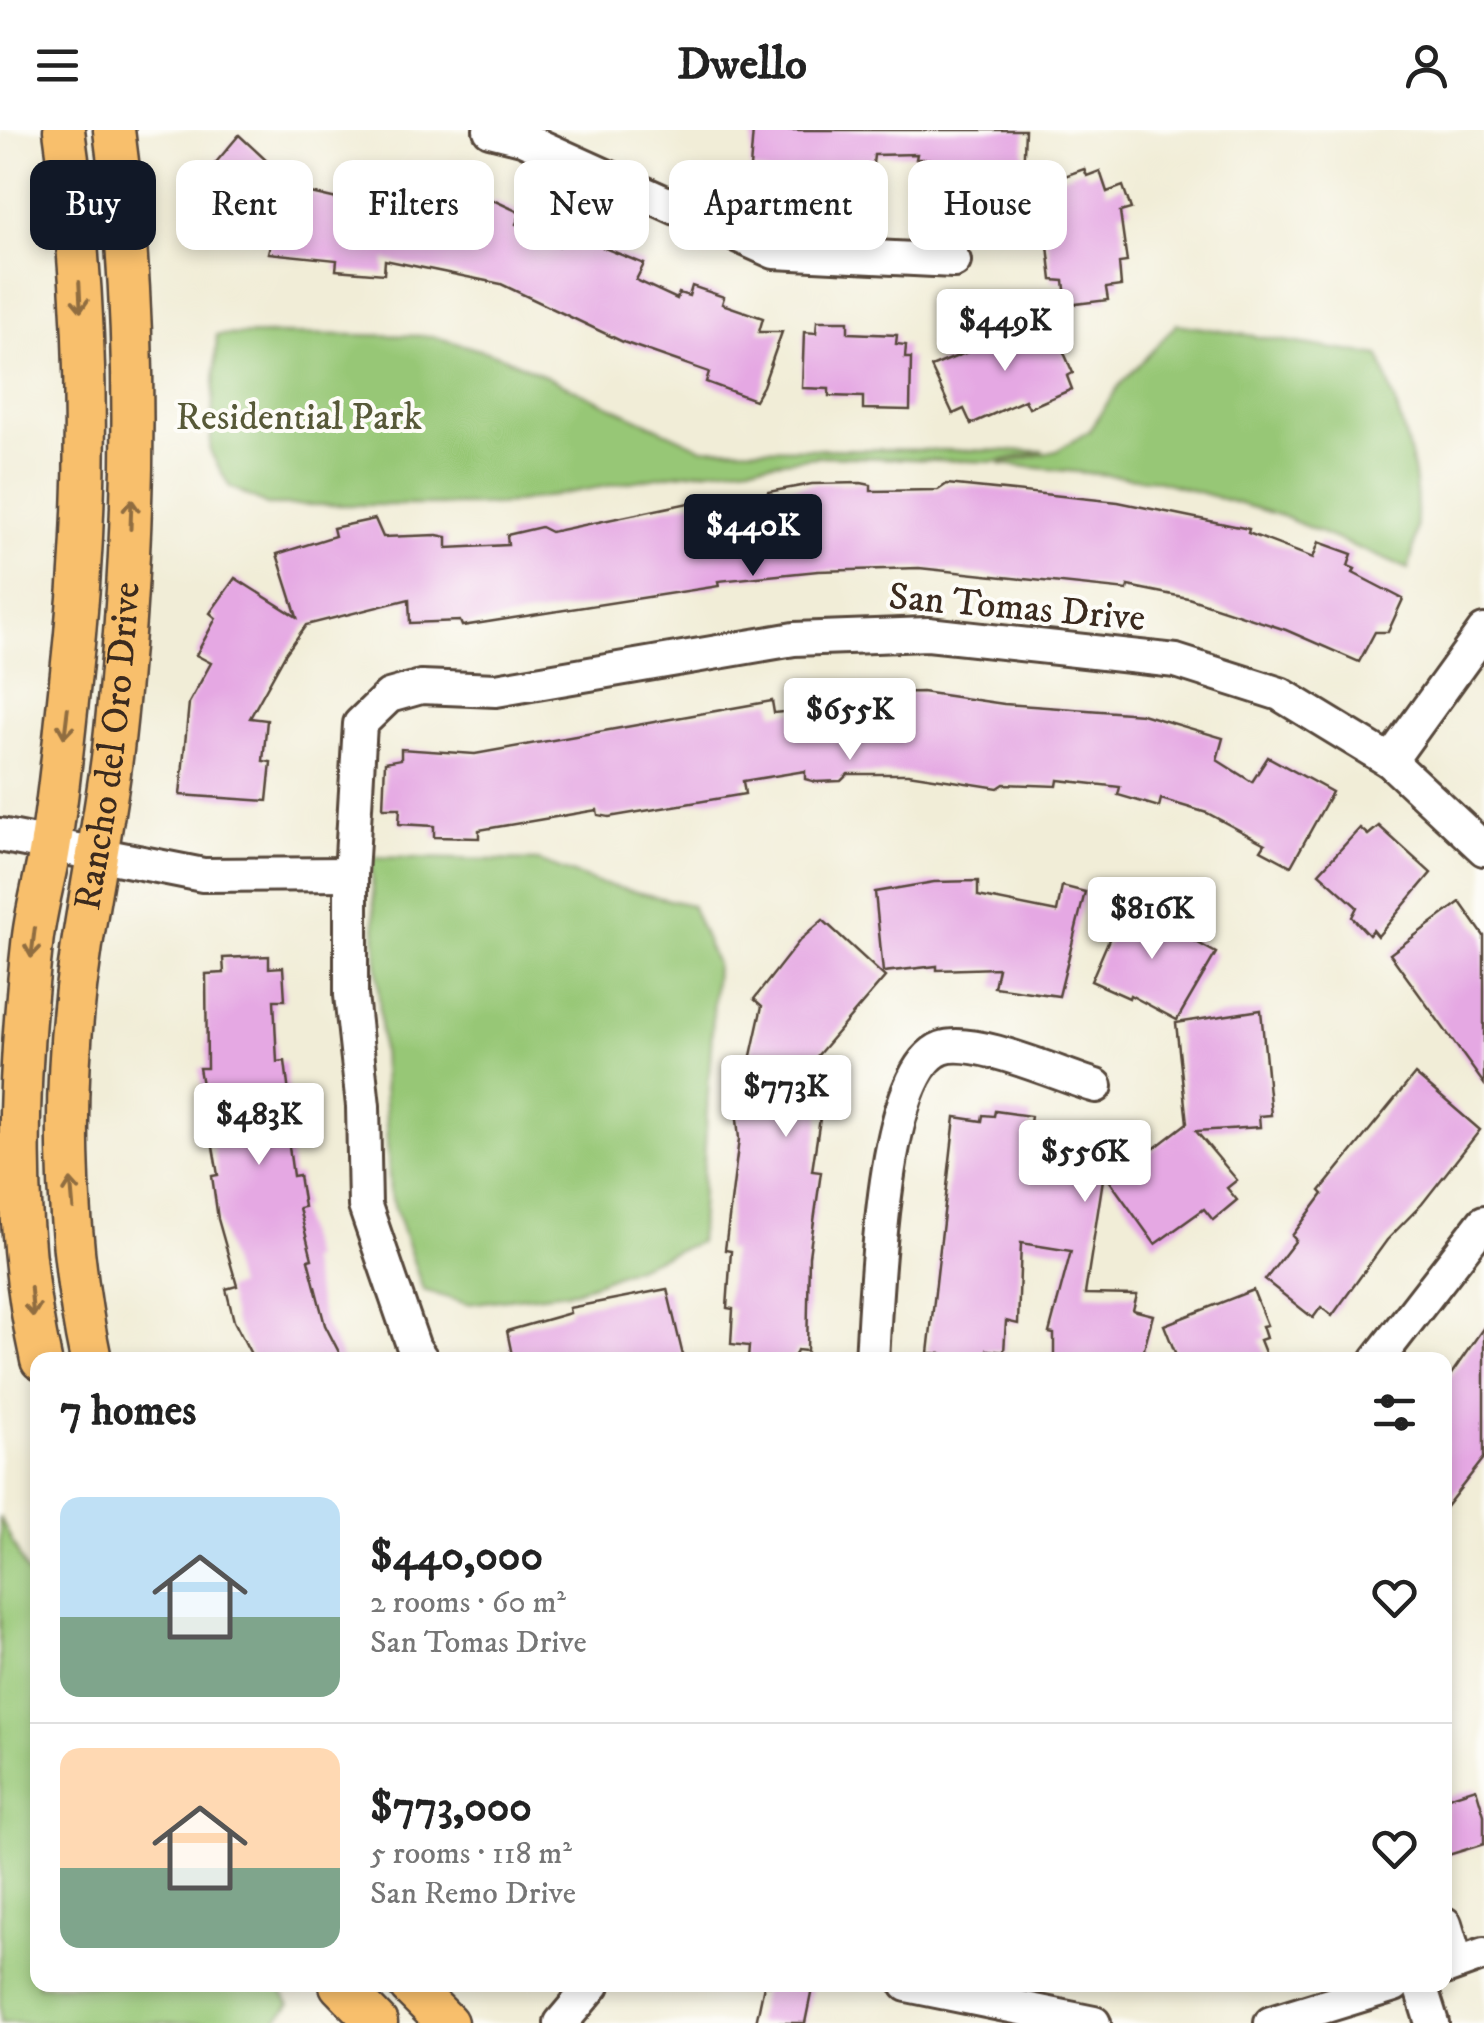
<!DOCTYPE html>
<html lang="en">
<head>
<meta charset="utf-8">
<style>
	body { margin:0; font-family:"IM FELL DW Pica",serif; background:#f6f6f6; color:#222; height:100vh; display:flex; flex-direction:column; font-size:38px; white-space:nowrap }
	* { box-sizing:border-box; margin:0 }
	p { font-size:32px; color:#767676 }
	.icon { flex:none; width:55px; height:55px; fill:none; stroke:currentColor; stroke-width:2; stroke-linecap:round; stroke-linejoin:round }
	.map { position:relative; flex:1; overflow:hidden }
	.sheet { position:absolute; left:30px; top:1222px; width:1422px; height:640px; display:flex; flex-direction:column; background:#fff; border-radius:20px; box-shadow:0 5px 15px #0003 }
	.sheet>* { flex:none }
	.top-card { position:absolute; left:30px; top:30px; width:1425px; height:90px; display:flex; gap:20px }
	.price { position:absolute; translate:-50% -85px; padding:0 22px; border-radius:10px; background:#fff; color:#222; font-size:32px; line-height:65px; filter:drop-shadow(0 2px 5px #0008) }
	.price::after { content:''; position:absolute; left:50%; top:60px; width:30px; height:22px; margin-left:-15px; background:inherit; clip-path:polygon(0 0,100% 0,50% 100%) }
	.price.selected { background:#111827; color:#fff }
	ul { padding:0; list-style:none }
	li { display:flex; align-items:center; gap:30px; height:250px; padding:0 30px }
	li+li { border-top:2px solid #e0e0e0 }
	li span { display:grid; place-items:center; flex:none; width:280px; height:200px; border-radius:20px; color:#555 }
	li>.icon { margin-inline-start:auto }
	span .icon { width:120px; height:120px; fill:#fffc; stroke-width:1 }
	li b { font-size:42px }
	h2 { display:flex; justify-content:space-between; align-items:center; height:120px; padding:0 30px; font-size:42px }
	.pill { padding:0 35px; border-radius:20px; background:#fff; box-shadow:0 5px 15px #0003; font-size:35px; line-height:90px }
	.pill.selected { background:#111827; color:#fff }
	header { display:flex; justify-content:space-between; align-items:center; height:130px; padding:0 30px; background:#fff; font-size:45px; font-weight:800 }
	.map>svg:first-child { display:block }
</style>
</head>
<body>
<header><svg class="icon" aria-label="menu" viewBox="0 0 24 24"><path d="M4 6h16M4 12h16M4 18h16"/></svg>Dwello<svg class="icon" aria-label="person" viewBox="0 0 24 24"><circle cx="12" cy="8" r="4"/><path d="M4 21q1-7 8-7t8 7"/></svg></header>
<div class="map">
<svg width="1484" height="1893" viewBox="0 0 1484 1893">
	<rect width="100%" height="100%" fill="#fdfcf7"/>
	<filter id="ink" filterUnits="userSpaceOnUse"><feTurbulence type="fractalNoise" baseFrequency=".01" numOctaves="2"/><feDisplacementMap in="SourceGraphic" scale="20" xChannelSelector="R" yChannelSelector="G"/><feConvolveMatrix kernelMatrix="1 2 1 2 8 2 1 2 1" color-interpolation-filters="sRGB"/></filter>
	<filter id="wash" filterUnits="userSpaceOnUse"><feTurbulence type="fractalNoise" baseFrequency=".0048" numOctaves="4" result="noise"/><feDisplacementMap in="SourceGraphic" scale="40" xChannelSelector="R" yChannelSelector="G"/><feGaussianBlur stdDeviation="2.25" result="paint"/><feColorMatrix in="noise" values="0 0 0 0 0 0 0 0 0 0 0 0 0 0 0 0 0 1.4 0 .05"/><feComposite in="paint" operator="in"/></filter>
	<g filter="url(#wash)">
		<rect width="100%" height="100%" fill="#f1edd7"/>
		<g fill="#97c776" stroke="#69784a" stroke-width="2.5">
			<path d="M 1177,194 L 1380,226 C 1401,295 1433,366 1408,439 L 1279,385 L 1156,350 L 999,334 L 1056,321 L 1089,301 L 1118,257 Z"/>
			<path d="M 275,204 L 432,206 L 504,227 L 701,318 L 1044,321 L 995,332 L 824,326 L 669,345 L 500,375 L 267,375 L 229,356 L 210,321 L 217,205 Z"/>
			<path d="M 371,727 L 538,731 L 598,753 L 691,775 L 716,834 L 699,1112 L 575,1161 L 467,1174 L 423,1160 L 390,1063 Z"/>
			<path d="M 0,1387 L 37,1463 L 38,1855 L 277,1855 L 290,1874 L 273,1893 L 0,1893 Z"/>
		</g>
		<g id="blocks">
			<g fill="#e5a8e3">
				<path d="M 753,0 L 1025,0 L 1023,46 L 929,40 L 929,29 L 916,29 L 917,24 L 874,25 L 872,43 L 859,42 L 858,55 L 849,54 L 848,64 L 775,56 L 776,45 L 750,38 Z"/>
				<path d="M 239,5 L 298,60 L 350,72 L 351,68 L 435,74 L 437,64 L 472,71 L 488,81 L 493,70 L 521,83 L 516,94 L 559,116 L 562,110 L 572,114 L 575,106 L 644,134 L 636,150 L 677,169 L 679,163 L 689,166 L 692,156 L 724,167 L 722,174 L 763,188 L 759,202 L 782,202 L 763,256 L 755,270 L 706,252 L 709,242 L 623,212 L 501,154 L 385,130 L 384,144 L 336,140 L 337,130 L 268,123 L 272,107 L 231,97 L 226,103 L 186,68 Z"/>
				<path d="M 1084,39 L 1087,46 L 1100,41 L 1107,62 L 1123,56 L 1131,79 L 1120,82 L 1127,132 L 1119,133 L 1121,156 L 1106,158 L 1108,170 L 1067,175 L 1064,151 L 1052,150 L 1048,116 L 1028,59 Z"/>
				<path d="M 817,191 L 848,191 L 848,203 L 897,205 L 896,214 L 906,215 L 905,228 L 911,228 L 910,280 L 863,279 L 863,267 L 829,266 L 829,259 L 802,258 L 804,202 L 816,203 Z"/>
				<path d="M 1029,197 L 1033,206 L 1053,198 L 1073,243 L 1067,246 L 1072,259 L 1029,278 L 1025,270 L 971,294 L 964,279 L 953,284 L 931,237 Z"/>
				<path d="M 861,353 L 871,355 L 871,361 L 938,360 L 947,354 L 1118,372 L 1249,399 L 1248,403 L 1313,428 L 1319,412 L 1352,424 L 1348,436 L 1355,439 L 1353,443 L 1403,469 L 1388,502 L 1375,502 L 1359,532 L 1286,500 L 1188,468 L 1128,456 L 1127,460 L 919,438 L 818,441 L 718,451 L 719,456 L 462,496 L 460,491 L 410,493 L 409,469 L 306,495 L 286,523 L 250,588 L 267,590 L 263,631 L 271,632 L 267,671 L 180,665 L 189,573 L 211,533 L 196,525 L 216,488 L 210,483 L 235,448 L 297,487 L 277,424 L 335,406 L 333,398 L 375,389 L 383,407 L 437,405 L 447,407 L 447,418 L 508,415 L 507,405 L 541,397 L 551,402 L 698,371 L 705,374 L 768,366 L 768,362 L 812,354 Z"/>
				<path d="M 922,562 L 1004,574 L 1142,584 L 1223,608 L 1217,630 L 1252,652 L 1268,627 L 1332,662 L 1291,736 L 1261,720 L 1265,714 L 1207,683 L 1161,669 L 1159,677 L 1118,665 L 1120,657 L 1058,650 L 1057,656 L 1004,654 L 998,658 L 908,644 L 848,644 L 841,651 L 816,652 L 805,649 L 805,641 L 743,651 L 745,664 L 609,687 L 598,685 L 597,680 L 479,700 L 479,708 L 434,707 L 434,696 L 399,694 L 400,678 L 383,678 L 385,632 L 401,629 L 401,619 L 475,624 L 772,571 L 774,583 L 814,579 L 814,565 Z"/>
				<path d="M 1379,696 L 1431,743 L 1378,806 L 1373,800 L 1369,805 L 1352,787 L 1357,777 L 1319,743 L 1360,698 L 1368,705 Z"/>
				<path d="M 978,751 L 978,766 L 1057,782 L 1062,756 L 1085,762 L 1059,866 L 994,857 L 998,838 L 937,840 L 937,836 L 883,842 L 875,762 L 934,752 Z"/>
				<path d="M 1125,772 L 1164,789 L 1162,793 L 1216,823 L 1177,890 L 1130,865 L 1129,868 L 1091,851 Z"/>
				<path d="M 1460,772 L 1484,806 L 1484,954 L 1390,824 Z"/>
				<path d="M 823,790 L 885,847 L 812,932 L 828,936 L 812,1041 L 821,1042 L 809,1126 L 807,1221 L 797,1220 L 793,1230 L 748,1230 L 749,1216 L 731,1214 L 733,1179 L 727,1178 L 731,1121 L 725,1120 L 739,1009 L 737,989 L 762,876 L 754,869 L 800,810 Z"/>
				<path d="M 269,826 L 269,838 L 283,837 L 285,870 L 274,870 L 277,932 L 285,931 L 290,972 L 283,973 L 293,1046 L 299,1045 L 304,1077 L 299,1078 L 312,1129 L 308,1130 L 325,1195 L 343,1230 L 254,1230 L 234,1191 L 226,1159 L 237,1156 L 218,1089 L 212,1046 L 218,1045 L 199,938 L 207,938 L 206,844 L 224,843 L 223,828 Z"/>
				<path d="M 1261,880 L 1271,985 L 1259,986 L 1260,997 L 1196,1001 L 1237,1050 L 1227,1058 L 1237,1070 L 1213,1090 L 1204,1079 L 1155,1114 L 1104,1043 L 1085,1164 L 1137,1165 L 1133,1180 L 1153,1185 L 1141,1230 L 1054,1230 L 1054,1204 L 1049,1203 L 1071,1121 L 1021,1113 L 1018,1194 L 1006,1191 L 1004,1222 L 987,1220 L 986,1230 L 943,1230 L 943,1224 L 928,1223 L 955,987 L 982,991 L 983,985 L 994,986 L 995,981 L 1031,986 L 1025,1027 L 1125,1041 L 1187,993 L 1176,893 Z"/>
				<path d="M 1415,944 L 1480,1000 L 1422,1074 L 1387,1110 L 1332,1186 L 1321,1177 L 1313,1188 L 1265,1150 L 1296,1110 L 1292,1106 L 1323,1064 L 1320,1061 Z"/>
				<path d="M 667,1159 L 684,1230 L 513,1230 L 507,1201 L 570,1183 L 569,1178 Z"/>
				<path d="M 1253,1160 L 1267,1195 L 1262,1196 L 1266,1208 L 1260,1210 L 1268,1230 L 1178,1230 L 1164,1195 Z"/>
				<path d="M 1484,1197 L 1484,1328 L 1445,1378 L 1445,1253 Z"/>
				<path d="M 1476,1658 L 1484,1685 L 1484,1714 L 1445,1726 L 1445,1668 Z"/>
				<path d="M 764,1855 L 804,1855 L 812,1859 L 805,1893 L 756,1893 Z"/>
			</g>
		</g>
	</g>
	<g filter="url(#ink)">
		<use href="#blocks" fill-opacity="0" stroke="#56473a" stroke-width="2.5"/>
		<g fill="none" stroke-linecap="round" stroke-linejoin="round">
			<g stroke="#56473a" stroke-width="38">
				<g id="minor">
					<path d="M 490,0 L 522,8 L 774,122 L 954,131"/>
					<path d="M 1390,631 L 1484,501"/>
					<path d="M 0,705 L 203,745 L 351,744"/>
					<path d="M 422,1230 L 414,1218 L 365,1076 L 363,976 L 351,865 L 351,744 L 360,594 L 389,566 L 421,557 L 496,560 L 794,509 L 928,504 L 1176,531 L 1280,564 L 1390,631 L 1484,719"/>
					<path d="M 872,1230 C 876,1170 881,941 942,918 C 974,906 1062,946 1096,956"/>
					<path d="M 1377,1230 L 1484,1092"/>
					<path d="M 1445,1794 L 1457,1833"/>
					<path d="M 1445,1838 L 1484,1824"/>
					<path d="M 907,1855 L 1094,1893"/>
					<path d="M 1420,1855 L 1432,1893"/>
					<path d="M 561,1893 L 593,1855"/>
					<path d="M 1271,1893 L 1394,1855"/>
				</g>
			</g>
			<g stroke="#56473a" stroke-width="45">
				<g id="major">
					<path d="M 41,1230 C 11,1096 17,950 32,815 C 35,782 45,750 50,718 C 59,663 64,607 70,552 C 91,369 90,182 64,0"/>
					<path id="s1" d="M 91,1230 C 63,1098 61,948 82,815 C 92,750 105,686 113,620 C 136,414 142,206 114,0"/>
					<path d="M 340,1855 L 377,1893"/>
					<path d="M 409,1855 L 447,1893"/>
				</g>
			</g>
			<use href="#minor" stroke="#fff" stroke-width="32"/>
			<use href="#major" stroke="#f8bf6c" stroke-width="40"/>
		</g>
		<defs><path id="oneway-shaft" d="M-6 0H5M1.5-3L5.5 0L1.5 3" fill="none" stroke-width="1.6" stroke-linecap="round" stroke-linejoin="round" transform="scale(2.5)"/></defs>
		<g stroke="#906d41">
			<use href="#oneway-shaft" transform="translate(80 167) rotate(87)"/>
			<use href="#oneway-shaft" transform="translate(131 384) rotate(-88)"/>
			<use href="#oneway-shaft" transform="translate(66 593) rotate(97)"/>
			<use href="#oneway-shaft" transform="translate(33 813) rotate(97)"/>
			<use href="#oneway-shaft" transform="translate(72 1064) rotate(-95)"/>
			<use href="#oneway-shaft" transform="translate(32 1172) rotate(85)"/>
		</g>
	</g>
	<g text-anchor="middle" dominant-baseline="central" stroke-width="8" stroke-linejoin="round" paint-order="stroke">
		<g font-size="38" fill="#575938" stroke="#fdfcf7">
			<text x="299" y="288">Residential Park</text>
		</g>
		<g font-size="38" fill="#3b2a1e" stroke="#fdfcf7">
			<text transform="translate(1017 478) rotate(5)">San Tomas Drive</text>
			<text stroke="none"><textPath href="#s1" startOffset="618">Rancho del Oro Drive</textPath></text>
		</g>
	</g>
</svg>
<b class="price" style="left:1005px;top:244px">$449K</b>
<b class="price selected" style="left:753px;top:449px">$440K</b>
<b class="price" style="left:850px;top:633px">$655K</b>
<b class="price" style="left:1152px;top:832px">$816K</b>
<b class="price" style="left:786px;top:1010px">$773K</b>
<b class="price" style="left:259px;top:1038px">$483K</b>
<b class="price" style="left:1085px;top:1075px">$556K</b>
<div class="top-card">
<a class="pill selected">Buy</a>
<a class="pill">Rent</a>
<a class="pill">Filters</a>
<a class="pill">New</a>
<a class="pill">Apartment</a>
<a class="pill">House</a>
</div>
<section class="sheet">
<h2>7 homes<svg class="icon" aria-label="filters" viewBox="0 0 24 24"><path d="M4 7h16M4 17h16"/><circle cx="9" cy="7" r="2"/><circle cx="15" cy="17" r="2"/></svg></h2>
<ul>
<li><span style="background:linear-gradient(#bfe0f5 60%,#7fa58c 0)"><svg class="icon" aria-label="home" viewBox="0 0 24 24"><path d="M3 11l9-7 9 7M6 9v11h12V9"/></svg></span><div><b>$440,000</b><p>2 rooms · 60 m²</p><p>San Tomas Drive</p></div><svg class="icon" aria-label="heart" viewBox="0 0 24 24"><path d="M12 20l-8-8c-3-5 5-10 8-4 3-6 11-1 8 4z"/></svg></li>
<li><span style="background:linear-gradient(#ffd9b3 60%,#7fa58c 0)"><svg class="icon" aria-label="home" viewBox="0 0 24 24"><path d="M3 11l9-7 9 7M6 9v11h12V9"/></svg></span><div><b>$773,000</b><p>5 rooms · 118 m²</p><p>San Remo Drive</p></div><svg class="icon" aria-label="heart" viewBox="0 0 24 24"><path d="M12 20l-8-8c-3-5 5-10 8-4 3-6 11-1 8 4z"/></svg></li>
</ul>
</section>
</div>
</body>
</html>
